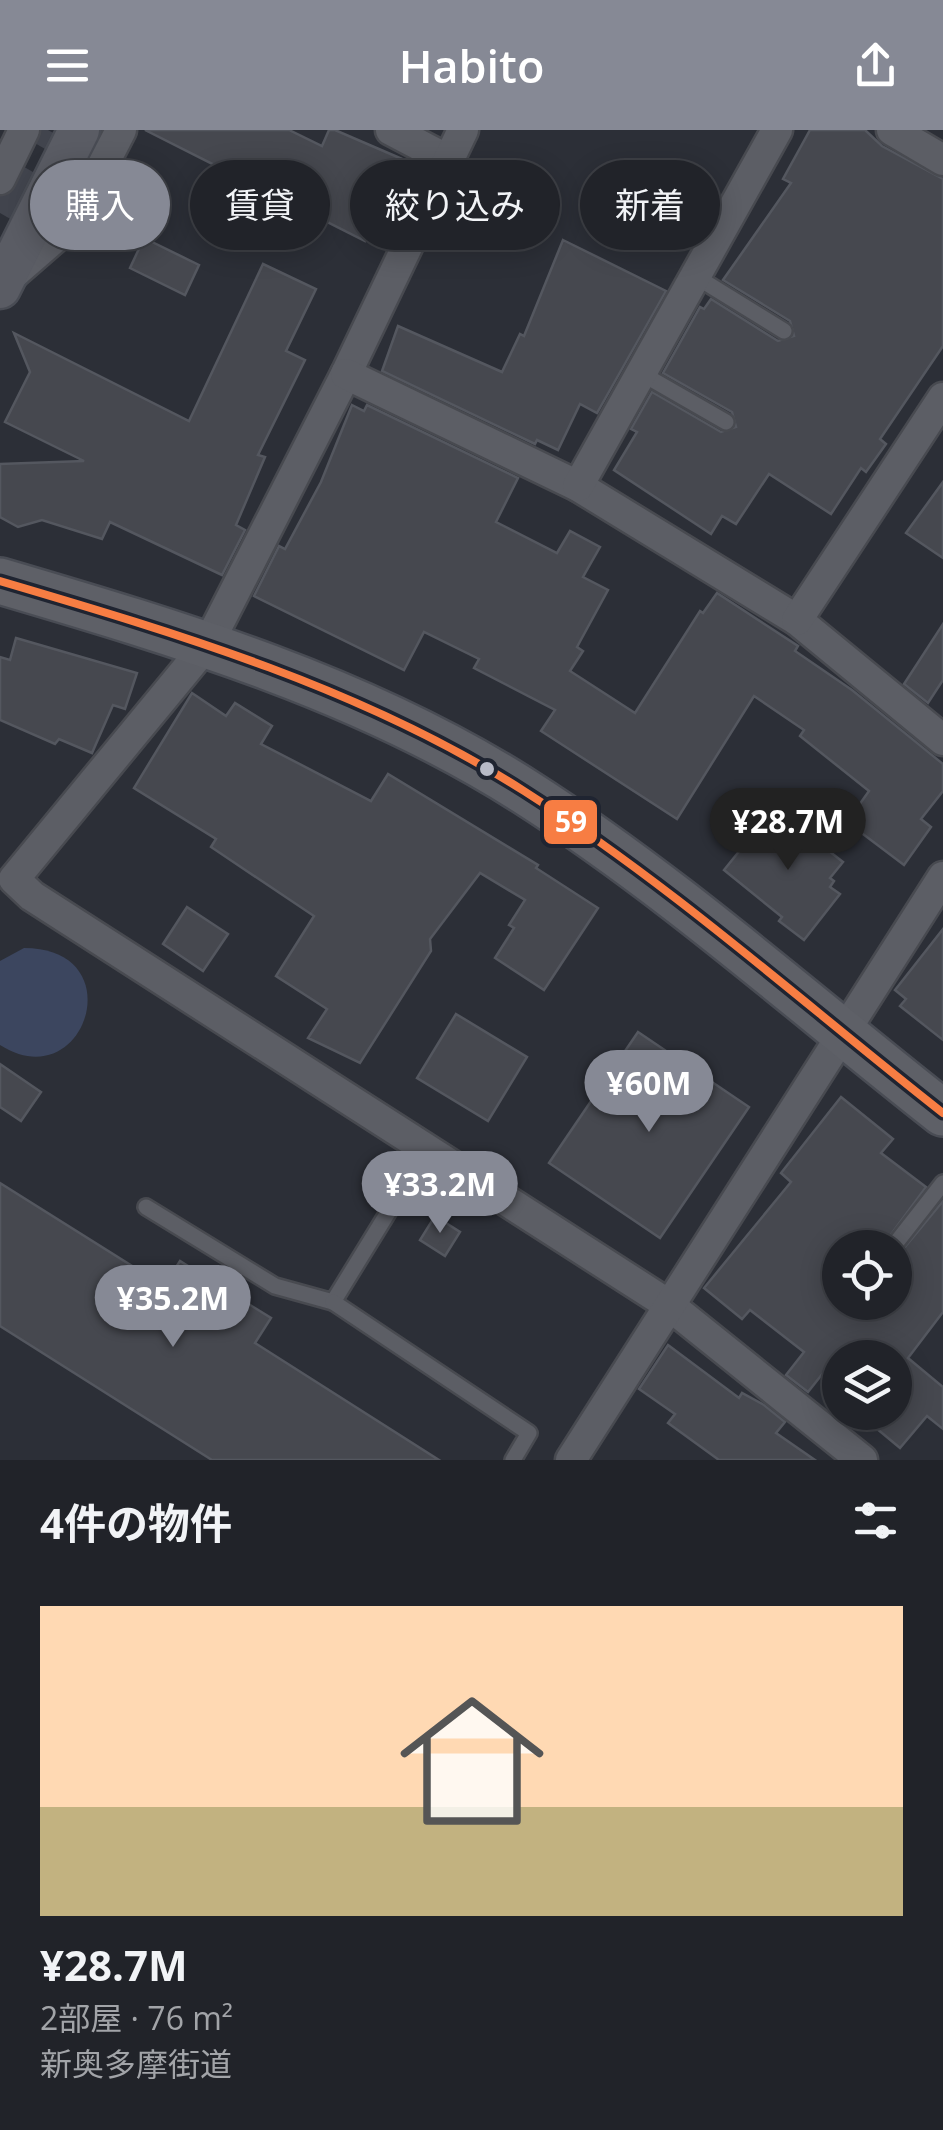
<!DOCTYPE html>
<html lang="ja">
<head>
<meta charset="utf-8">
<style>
	body { margin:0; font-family:"Open Sans","Noto Sans JP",sans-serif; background:#292b31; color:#f1f3f6; height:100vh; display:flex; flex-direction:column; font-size:38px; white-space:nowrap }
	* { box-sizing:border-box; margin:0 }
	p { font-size:32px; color:#a2a4a8 }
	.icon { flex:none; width:55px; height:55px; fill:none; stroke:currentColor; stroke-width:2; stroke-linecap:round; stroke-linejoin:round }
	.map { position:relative; height:1330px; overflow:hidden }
	.details { display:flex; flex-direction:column; background:#212329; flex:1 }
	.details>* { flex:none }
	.banner { position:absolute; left:30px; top:30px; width:885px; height:90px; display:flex; gap:20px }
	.buttons { position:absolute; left:822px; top:1100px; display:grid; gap:20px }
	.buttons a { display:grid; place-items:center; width:90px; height:90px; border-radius:50%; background:#212329; box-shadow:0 5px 25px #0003,0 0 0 2px #3e4046; font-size:50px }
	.price { position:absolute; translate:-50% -85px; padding:0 22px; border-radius:35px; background:#868995; color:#fff; font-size:32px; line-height:65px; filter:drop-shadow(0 2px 5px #0008) }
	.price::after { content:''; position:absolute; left:50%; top:60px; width:30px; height:22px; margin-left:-15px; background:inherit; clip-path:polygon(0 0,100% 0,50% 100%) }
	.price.on { background:#222; color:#fff }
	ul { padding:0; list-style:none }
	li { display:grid; align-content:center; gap:20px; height:530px; padding:0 40px }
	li+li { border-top:2px solid #3e4046 }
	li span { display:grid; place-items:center; height:310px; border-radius:0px; color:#555 }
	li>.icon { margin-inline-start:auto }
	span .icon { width:180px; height:180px; fill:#fffc; stroke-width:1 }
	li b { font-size:42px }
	h2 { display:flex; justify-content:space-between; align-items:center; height:120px; padding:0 40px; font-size:42px }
	.chip { padding:0 35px; border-radius:45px; background:#212329; box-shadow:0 5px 25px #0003,0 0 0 2px #3e4046; font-size:35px; line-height:90px }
	.chip.on { background:#868995; color:#fff }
	header { display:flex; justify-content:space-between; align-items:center; height:130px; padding:0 40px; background:#868995; color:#fff; font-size:45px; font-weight:600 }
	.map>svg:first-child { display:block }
</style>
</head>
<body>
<header><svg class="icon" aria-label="menu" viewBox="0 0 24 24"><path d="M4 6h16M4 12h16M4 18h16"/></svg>Habito<svg class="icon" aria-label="share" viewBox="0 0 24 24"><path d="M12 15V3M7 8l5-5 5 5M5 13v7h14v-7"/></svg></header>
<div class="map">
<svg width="943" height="1330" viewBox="0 0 943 1330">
	<rect width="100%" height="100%" fill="#2c2f37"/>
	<path fill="#3c465f" d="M 24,818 C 134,818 85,969 0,915 L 0,831 Z"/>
	<g fill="#46484f" stroke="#54575f" stroke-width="2.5">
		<path d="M 145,0 L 289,0 L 322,16 L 329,0 L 335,0 L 416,35 L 394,80 L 400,83 L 386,111 L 369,102 L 365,111 Z"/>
		<path d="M 810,0 L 865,0 L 882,16 L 943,49 L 943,216 L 880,309 L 886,314 L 866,342 L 861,338 L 831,384 L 769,344 L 736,394 L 722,386 L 711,404 L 614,340 L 637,302 L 631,299 L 652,262 L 721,302 L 736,297 L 732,282 L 663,243 L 700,177 L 704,179 L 711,169 L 778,211 L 794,206 L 790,191 L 723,150 L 791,53 L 783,49 Z"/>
		<path d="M 144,108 L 199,135 L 185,165 L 130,138 Z"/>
		<path d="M 563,110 L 666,161 L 597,283 L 580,274 L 558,320 L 537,310 L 535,314 L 382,241 L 398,196 L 502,242 L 520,204 L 524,206 Z"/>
		<path d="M 263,134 L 316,159 L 286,221 L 305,230 L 258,325 L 265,327 L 236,395 L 245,400 L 222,445 L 110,392 L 102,409 L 42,390 L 18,397 L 0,387 L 0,334 L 84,331 L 5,292 L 30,242 L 14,203 L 189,291 Z"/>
		<path d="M 352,275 L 364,281 L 367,275 L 518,348 L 496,392 L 557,423 L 570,401 L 600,417 L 583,447 L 608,460 L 577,517 L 583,521 L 570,541 L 635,583 L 700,481 L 703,483 L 717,463 L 798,516 L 795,521 L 852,560 L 943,634 L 943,661 L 921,689 L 931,697 L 904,735 L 847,692 L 869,661 L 800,606 L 804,600 L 754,566 L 677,689 L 541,601 L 555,580 L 474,538 L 479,529 L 424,502 L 404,540 L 254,466 L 279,416 L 285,419 L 321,352 Z"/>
		<path d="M 943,352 L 943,428 L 906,403 Z"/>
		<path d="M 943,494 L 943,550 L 928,573 L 904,554 Z"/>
		<path d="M 16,508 L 137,543 L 125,579 L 113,575 L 92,623 L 59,609 L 55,614 L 0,590 L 0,527 L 10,530 Z"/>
		<path d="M 192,563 L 226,586 L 235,573 L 272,596 L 261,614 L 371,671 L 388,644 L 538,735 L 536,738 L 598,778 L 544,860 L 495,828 L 514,798 L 509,795 L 525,770 L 480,743 L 430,809 L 431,821 L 360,933 L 308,908 L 327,879 L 276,846 L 314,786 L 211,717 L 216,709 L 134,658 Z"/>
		<path d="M 774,678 L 843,732 L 830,748 L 834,751 L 830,757 L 840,764 L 804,810 L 779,791 L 782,787 L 724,740 Z"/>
		<path d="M 187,777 L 228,804 L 203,841 L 163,814 Z"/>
		<path d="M 943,799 L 943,910 L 900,876 L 906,869 L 895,860 Z"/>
		<path d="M 456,884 L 527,927 L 488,991 L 417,948 Z"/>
		<path d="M 638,902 L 749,977 L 660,1108 L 549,1033 Z"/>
		<path d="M 0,934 L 41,962 L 21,991 L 0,977 Z"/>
		<path d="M 841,967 L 893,1009 L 881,1023 L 926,1057 L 881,1118 L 840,1118 L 840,1172 L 895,1172 L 895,1129 L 943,1071 L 943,1182 L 908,1228 L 943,1257 L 943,1299 L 927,1286 L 900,1318 L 870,1293 L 879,1282 L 895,1282 L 895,1228 L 840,1228 L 840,1240 L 831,1233 L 808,1262 L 786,1245 L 804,1222 L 750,1180 L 742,1189 L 704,1158 L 791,1052 L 781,1043 Z"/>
		<path d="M 0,1053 L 164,1156 L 180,1131 L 271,1188 L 255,1213 L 439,1330 L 212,1330 L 0,1196 Z"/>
		<path d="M 435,1086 L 460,1102 L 445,1126 L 420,1110 Z"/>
		<path d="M 668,1215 L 739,1268 L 742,1263 L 764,1275 L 785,1292 L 776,1303 L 815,1330 L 719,1330 L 668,1293 L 675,1284 L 639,1259 Z"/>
	</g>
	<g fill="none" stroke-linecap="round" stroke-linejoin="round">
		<path stroke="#41444d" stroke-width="52" stroke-dasharray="52 26" stroke-linecap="butt" d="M 0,83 L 48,0"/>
		<g stroke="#484a50" stroke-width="20">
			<g id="lane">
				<path d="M 695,146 L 784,201"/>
				<path d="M 639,242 L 726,292"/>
				<path d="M 146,1077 L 275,1156 L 333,1172 L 427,1019"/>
				<path d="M 892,1118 L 943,1053"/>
				<path d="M 333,1172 L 529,1303 L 513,1330"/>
			</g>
		</g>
		<g stroke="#484a50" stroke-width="35">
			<g id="street">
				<path d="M 391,0 L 448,30"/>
				<path d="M 463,0 L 346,244 L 209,512 L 14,749 L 32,766 L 669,1175 L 862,1330"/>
				<path d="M 892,0 L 943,30"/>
				<path d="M 0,49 L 24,0"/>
				<path d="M 13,144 L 74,91 L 121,0"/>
				<path d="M 346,244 L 578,356 L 797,490 L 943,610"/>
				<path d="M 578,356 L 777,0"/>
				<path d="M 797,490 L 943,268"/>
				<path d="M 571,1330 L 943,747"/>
			</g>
		</g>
		<g stroke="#494c54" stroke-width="45">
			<path id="secondary" d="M 0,158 L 79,0"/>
		</g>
		<g stroke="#494c54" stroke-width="50">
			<path id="primary" d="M 0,451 C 180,504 364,559 524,661 C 673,756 804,874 943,983"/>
		</g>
		<use href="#lane" stroke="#5c5e65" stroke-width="15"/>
		<use href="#street" stroke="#5c5e65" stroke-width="30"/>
		<use href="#secondary" stroke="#5a5c64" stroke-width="40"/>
		<use href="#primary" stroke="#5e6067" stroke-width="45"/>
		<g stroke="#1f2431" stroke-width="15">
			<path id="bus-1" d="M 0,451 C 180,504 364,559 524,661 C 673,756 804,874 943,983"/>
		</g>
		<use href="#bus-1" stroke="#f77d43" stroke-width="8"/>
	</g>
	<circle fill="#b7bac7" stroke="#1f2431" stroke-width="4" cx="487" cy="639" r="9"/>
	<rect stroke="#1f2431" stroke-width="4" x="542" y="668" width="57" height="48" rx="10" fill="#f77d43"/>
	<g font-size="28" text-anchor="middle" font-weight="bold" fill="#fff">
		<text x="571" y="702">59</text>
	</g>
</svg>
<div class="buttons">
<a><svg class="icon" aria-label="locate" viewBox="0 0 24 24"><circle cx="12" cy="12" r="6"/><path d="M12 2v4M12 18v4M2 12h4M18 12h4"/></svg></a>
<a><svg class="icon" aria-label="layers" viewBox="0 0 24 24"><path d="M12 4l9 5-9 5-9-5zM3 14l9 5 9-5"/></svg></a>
</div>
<b class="price on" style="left:788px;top:743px">¥28.7M</b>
<b class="price" style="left:649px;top:1005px">¥60M</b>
<b class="price" style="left:440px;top:1106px">¥33.2M</b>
<b class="price" style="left:173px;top:1220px">¥35.2M</b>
<div class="banner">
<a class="chip on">購入</a>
<a class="chip">賃貸</a>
<a class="chip">絞り込み</a>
<a class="chip">新着</a>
</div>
</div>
<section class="details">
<h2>4件の物件<svg class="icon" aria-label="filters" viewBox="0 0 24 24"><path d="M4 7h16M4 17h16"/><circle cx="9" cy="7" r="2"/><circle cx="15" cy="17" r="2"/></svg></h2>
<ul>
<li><span style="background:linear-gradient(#ffd9b3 65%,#c2b280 0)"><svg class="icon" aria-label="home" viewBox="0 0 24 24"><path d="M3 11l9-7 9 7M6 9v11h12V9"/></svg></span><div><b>¥28.7M</b><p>2部屋 · 76 m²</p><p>新奥多摩街道</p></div></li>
</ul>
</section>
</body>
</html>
